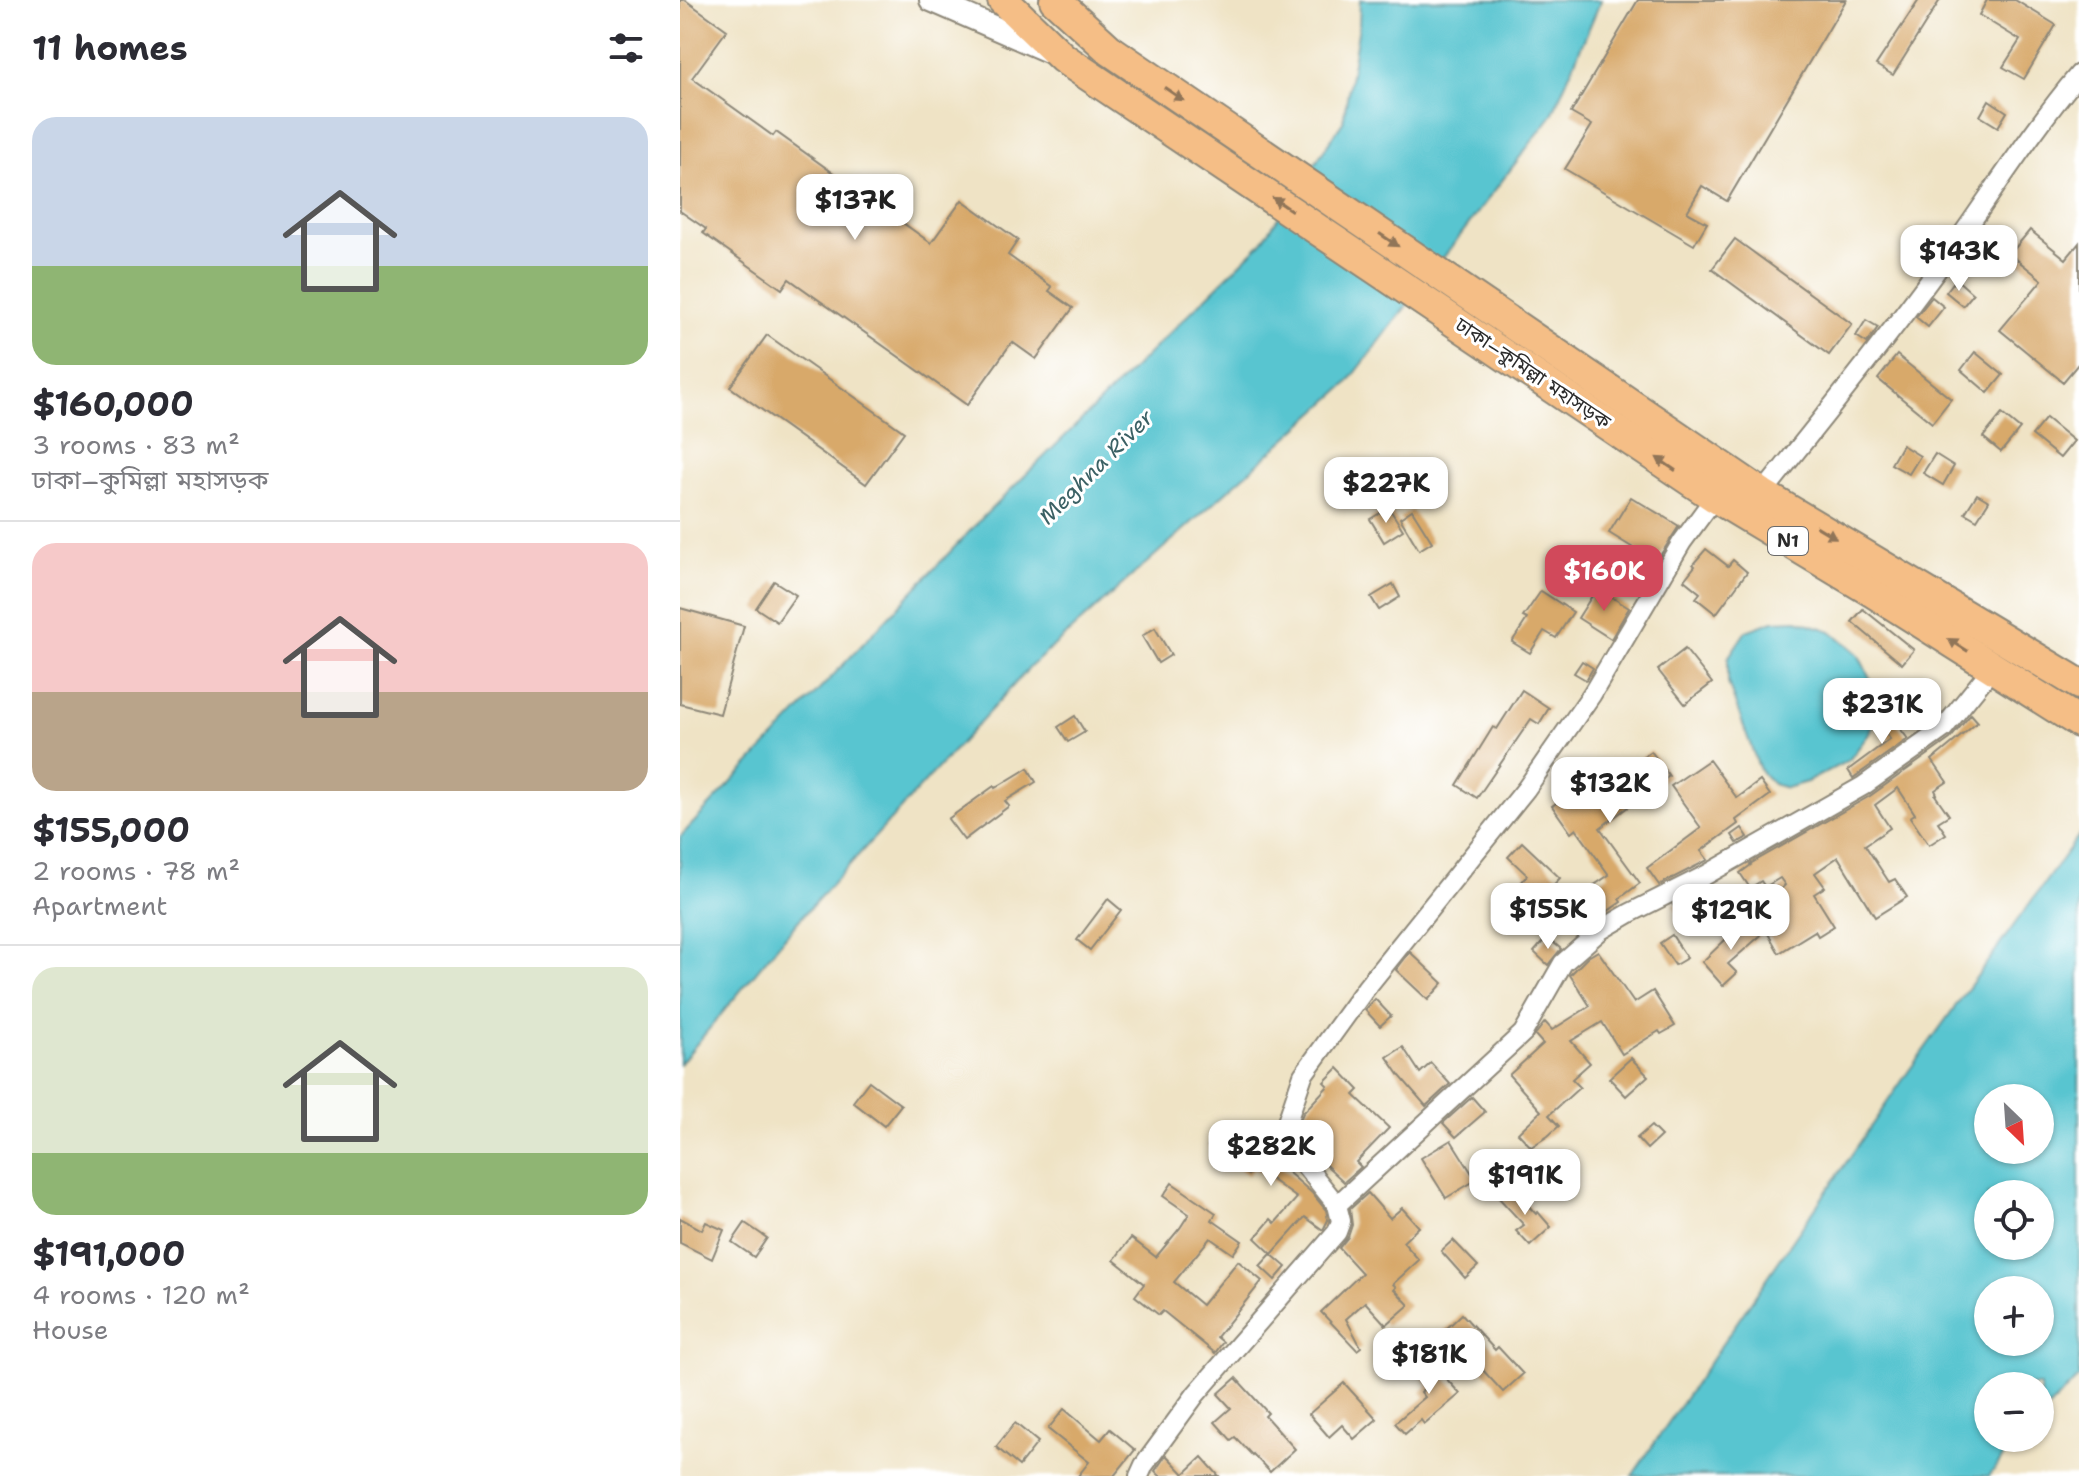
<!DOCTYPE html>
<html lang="en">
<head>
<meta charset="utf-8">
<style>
	body { margin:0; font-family:"Shantell Sans","Noto Sans Bengali",sans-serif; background:#f7f7f7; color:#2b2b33; height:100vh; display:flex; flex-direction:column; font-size:30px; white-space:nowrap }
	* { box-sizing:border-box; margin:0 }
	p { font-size:26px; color:#7c7c81 }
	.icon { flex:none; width:44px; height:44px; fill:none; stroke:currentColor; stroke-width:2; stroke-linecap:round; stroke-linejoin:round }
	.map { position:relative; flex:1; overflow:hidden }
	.drawer { display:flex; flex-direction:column; background:#fff; width:680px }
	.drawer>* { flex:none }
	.needle { width:52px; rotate:155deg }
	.fabs { position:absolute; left:1294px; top:1084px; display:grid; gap:16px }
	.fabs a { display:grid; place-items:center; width:80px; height:80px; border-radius:50%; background:#fff; box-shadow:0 2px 6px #0004; font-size:40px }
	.price { position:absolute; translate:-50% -68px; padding:0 18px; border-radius:16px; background:#fff; color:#222; font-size:26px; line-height:52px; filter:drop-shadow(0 2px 4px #0008) }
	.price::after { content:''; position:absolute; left:50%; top:48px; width:24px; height:18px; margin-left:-12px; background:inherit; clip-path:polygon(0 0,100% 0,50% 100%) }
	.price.on { background:#d1495b; color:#fff }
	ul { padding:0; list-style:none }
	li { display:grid; align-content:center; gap:16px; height:424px; padding:0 32px }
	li+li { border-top:2px solid #e1e1e2 }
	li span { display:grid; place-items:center; height:248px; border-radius:24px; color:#555 }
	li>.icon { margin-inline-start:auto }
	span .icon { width:144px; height:144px; fill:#fffc; stroke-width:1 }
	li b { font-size:34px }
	h2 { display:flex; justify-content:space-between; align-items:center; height:96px; padding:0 32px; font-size:34px }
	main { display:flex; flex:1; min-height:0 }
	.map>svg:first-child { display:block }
</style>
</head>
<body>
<main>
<section class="drawer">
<h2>11 homes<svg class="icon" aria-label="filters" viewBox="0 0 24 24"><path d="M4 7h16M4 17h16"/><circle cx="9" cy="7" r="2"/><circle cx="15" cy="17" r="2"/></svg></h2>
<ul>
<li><span style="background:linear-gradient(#c9d6e8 60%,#8fb573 0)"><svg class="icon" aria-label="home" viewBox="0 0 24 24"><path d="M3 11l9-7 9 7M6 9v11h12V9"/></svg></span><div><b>$160,000</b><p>3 rooms · 83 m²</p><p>ঢাকা–কুমিল্লা মহাসড়ক</p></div></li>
<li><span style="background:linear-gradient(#f6c9c9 60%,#b9a48a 0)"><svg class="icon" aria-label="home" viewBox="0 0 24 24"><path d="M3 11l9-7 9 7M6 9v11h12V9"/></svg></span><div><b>$155,000</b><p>2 rooms · 78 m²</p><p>Apartment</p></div></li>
<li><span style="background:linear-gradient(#dfe7d0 75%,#8fb573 0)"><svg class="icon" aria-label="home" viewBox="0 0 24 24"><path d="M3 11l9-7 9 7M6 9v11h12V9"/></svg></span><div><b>$191,000</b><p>4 rooms · 120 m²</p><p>House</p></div></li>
</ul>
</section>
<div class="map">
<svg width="1399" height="1476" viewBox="0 0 1399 1476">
	<rect width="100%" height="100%" fill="#fff"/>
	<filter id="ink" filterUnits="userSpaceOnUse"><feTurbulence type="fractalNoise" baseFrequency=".0125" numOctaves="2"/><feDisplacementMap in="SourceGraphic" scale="16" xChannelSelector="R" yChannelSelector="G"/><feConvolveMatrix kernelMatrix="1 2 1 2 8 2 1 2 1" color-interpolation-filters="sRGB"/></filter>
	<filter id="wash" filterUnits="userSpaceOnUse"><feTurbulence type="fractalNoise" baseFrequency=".006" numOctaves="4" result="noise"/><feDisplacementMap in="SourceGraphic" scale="32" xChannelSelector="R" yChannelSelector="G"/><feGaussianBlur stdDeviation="1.8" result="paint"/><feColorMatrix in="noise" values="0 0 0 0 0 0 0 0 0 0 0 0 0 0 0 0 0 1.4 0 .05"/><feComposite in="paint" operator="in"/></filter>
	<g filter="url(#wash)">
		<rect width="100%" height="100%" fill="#efe3c5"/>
		<g fill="#59c5d0" stroke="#42787e" stroke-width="2" fill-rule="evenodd">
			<path d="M 680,0 L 921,0 L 872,115 L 667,384 L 350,667 L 119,920 L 0,1064 L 0,837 L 306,514 L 581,243 L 663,122 L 679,26 Z"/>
			<path d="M 1117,620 L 1151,631 L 1178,654 L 1193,684 L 1197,702 L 1194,719 L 1189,734 L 1169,760 L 1127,782 L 1106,788 L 1093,784 L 1081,772 L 1076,760 L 1048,683 L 1048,658 L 1066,631 L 1093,621 Z"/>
			<path d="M 1399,835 L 1399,1377 L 1360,1416 L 1360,1386 L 1308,1386 L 1308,1438 L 1338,1438 L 1309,1476 L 952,1476 L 1228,1072 ZM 1360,1098 L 1360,1150 L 1308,1150 L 1308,1098 ZM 1360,1194 L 1360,1246 L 1308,1246 L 1308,1194 ZM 1308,1290 L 1360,1290 L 1360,1342 L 1308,1342 Z"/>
		</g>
		<g id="blocks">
			<g fill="#d8a96b">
				<path d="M 0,0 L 5,0 L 47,30 L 12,78 L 93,136 L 96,132 L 251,243 L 282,200 L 338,240 L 328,255 L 372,287 L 369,291 L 393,308 L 356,359 L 332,342 L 287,405 L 109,279 L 102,289 L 23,233 L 26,229 L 0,211 Z"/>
				<path d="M 958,0 L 1166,0 L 1047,201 L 1022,186 L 1007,212 L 1027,223 L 1014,245 L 885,169 L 912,125 L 891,113 Z"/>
				<path d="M 1239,0 L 1260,0 L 1213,75 L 1196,65 Z"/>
				<path d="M 1307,0 L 1335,0 L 1376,25 L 1344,79 L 1323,67 L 1340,40 L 1299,15 Z"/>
				<path d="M 1309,100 L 1327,112 L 1318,127 L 1300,116 Z"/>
				<path d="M 1350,230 L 1386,259 L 1399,243 L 1399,363 L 1383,382 L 1320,330 L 1362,280 L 1330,254 Z"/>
				<path d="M 1055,239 L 1172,324 L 1149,355 L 1032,269 Z"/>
				<path d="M 1292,241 L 1299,247 L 1281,269 L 1276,264 Z"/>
				<path d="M 1276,279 L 1293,294 L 1283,306 L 1266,292 Z"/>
				<path d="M 1252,297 L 1264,307 L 1248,327 L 1236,317 Z"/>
				<path d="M 1186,320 L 1198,327 L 1187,343 L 1176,336 Z"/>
				<path d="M 87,335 L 224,432 L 186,484 L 50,387 Z"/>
				<path d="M 1295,352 L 1323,375 L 1308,393 L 1281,370 Z"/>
				<path d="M 1217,355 L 1271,399 L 1252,423 L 1198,379 Z"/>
				<path d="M 1322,414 L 1340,429 L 1321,452 L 1303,437 Z"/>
				<path d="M 1366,418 L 1394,441 L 1380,458 L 1352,435 Z"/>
				<path d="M 1222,445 L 1240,456 L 1229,474 L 1211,464 Z"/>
				<path d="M 1255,454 L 1274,466 L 1263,485 L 1243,473 Z"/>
				<path d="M 1297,494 L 1309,501 L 1297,520 L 1285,513 Z"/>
				<path d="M 951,497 L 999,526 L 976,562 L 929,533 Z"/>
				<path d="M 709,508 L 723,530 L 704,542 L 690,519 Z"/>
				<path d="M 732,510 L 752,542 L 739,550 L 720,518 Z"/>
				<path d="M 1026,549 L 1048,566 L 1053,560 L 1067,572 L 1036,614 L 1016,598 L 1020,593 L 1004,580 L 1015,566 L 1013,564 Z"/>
				<path d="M 94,581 L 116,595 L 97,622 L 76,608 Z"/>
				<path d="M 713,584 L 720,597 L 699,610 L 691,597 Z"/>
				<path d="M 917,588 L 949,608 L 931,639 L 898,618 Z"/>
				<path d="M 861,591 L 893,612 L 876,638 L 864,631 L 850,653 L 832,642 L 847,619 L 843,617 Z"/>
				<path d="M 0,608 L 64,626 L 40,714 L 0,704 Z"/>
				<path d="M 1183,609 L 1234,650 L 1222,664 L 1172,622 Z"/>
				<path d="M 475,628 L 491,655 L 478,663 L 462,636 Z"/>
				<path d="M 1005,649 L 1032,683 L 1005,704 L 978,670 Z"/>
				<path d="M 902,661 L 913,668 L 906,680 L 894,673 Z"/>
				<path d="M 842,690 L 869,708 L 859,724 L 851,719 L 797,798 L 777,785 L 813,727 L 817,729 Z"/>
				<path d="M 1209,714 L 1228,739 L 1173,778 L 1168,770 L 1210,739 L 1198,723 Z"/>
				<path d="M 1291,714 L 1298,722 L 1252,760 L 1267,782 L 1255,790 L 1257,794 L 1255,795 L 1269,815 L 1258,822 L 1266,834 L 1249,845 L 1230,817 L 1235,814 L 1218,788 L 1195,805 L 1210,828 L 1185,845 L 1209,882 L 1215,879 L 1227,897 L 1195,917 L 1158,857 L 1135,873 L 1145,887 L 1134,894 L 1154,926 L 1138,936 L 1135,931 L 1099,953 L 1086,930 L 1105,919 L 1092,897 L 1105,885 L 1100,878 L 1085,887 L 1081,881 L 1070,888 L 1060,873 L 1071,865 L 1070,864 L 1190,796 L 1270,739 Z"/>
				<path d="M 395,716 L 405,732 L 388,742 L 378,727 Z"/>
				<path d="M 971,751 L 989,776 L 920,828 L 960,883 L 939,899 L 941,902 L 921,916 L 904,892 L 929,875 L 896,829 L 891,833 L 872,806 L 897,789 L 903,798 Z"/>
				<path d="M 1029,760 L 1057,798 L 1080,781 L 1090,795 L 1056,820 L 1058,824 L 1021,851 L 1028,860 L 979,885 L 967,868 L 1021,828 L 991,786 Z"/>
				<path d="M 348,768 L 356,782 L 325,801 L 329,806 L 284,840 L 268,819 L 314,786 L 315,788 Z"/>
				<path d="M 1062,828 L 1068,837 L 1057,843 L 1052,835 Z"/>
				<path d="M 842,842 L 880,878 L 851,909 L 832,895 L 847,875 L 828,857 Z"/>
				<path d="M 1027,888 L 1038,906 L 1006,925 L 993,905 Z"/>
				<path d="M 428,899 L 441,910 L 410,950 L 397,940 Z"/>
				<path d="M 1068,918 L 1080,936 L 1048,964 L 1057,973 L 1043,986 L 1022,962 Z"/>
				<path d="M 992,935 L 1007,958 L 995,965 L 980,943 Z"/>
				<path d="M 867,937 L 881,949 L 868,965 L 854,952 Z"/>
				<path d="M 918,951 L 954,1003 L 973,991 L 995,1026 L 981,1034 L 979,1031 L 942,1054 L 922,1022 L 891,1041 L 910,1063 L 892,1079 L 900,1087 L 869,1115 L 879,1126 L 868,1136 L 851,1147 L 838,1133 L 861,1111 L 829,1075 L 863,1044 L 855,1035 L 865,1022 L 872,1030 L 910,1006 L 890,975 L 908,957 Z"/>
				<path d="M 730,952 L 763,983 L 748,1000 L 716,970 Z"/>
				<path d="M 695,999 L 711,1016 L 700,1026 L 685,1010 Z"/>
				<path d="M 723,1047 L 740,1073 L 751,1063 L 770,1084 L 746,1106 L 720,1076 L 707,1057 Z"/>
				<path d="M 951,1058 L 968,1076 L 946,1096 L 929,1078 Z"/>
				<path d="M 658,1068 L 679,1090 L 674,1095 L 709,1128 L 676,1162 L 681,1167 L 664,1182 L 633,1153 L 639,1147 L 620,1130 L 619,1123 L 623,1113 L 648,1086 L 644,1082 Z"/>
				<path d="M 189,1081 L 221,1105 L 204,1126 L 173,1102 Z"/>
				<path d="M 792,1097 L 805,1112 L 776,1137 L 763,1123 Z"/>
				<path d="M 543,1125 L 609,1173 L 632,1193 L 646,1210 L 648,1220 L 643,1230 L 625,1217 L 592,1254 L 575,1238 L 591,1219 L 595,1223 L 617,1198 L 574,1167 L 568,1175 L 528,1146 Z"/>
				<path d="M 971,1126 L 981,1136 L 967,1149 L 957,1138 Z"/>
				<path d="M 771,1140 L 796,1180 L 766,1198 L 741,1158 Z"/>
				<path d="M 492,1183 L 536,1213 L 532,1220 L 562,1241 L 553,1254 L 530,1238 L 494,1282 L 522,1305 L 558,1261 L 582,1281 L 537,1337 L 543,1342 L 535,1353 L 483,1311 L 479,1315 L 455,1296 L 464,1284 L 434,1260 L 451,1238 L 476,1257 L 500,1228 L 509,1214 L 483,1196 Z"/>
				<path d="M 831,1187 L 856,1214 L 858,1212 L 871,1227 L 850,1246 L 836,1231 L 844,1225 L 819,1198 Z"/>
				<path d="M 688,1193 L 710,1218 L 722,1208 L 739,1227 L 723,1242 L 739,1260 L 713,1284 L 716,1287 L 714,1289 L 729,1305 L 706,1325 L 685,1302 L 666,1319 L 681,1347 L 677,1350 L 641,1312 L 682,1273 L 659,1248 L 668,1237 L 672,1225 L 670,1209 Z"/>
				<path d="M 0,1218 L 22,1230 L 26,1222 L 44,1230 L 32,1259 L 0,1243 Z"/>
				<path d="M 65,1223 L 87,1238 L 74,1257 L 52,1242 Z"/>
				<path d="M 773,1240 L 798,1266 L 785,1278 L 761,1251 Z"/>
				<path d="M 591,1254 L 606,1267 L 595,1280 L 580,1266 Z"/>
				<path d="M 782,1314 L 815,1350 L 818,1347 L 843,1374 L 823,1392 L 789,1355 L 787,1356 L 764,1331 Z"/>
				<path d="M 746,1356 L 780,1394 L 744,1424 L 741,1420 L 725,1434 L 715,1423 L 745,1397 L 741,1392 L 748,1385 L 733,1368 Z"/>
				<path d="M 556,1378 L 588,1413 L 585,1416 L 615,1449 L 590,1472 L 573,1454 L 572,1455 L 555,1437 L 551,1440 L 535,1422 L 551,1408 L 538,1394 Z"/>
				<path d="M 664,1383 L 697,1419 L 674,1439 L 662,1425 L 649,1437 L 629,1414 Z"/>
				<path d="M 384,1409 L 421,1440 L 430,1429 L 455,1450 L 434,1476 L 398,1476 L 409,1462 L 368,1429 Z"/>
				<path d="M 335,1423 L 358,1442 L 339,1466 L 316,1447 Z"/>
				<path d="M 486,1455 L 504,1474 L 522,1457 L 539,1476 L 480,1476 L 475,1471 Z"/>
			</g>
		</g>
	</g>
	<g filter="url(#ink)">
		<use href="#blocks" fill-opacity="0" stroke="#8d8778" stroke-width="2"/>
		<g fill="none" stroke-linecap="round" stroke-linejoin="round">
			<g stroke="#8d8778" stroke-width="22">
				<g id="minor">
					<path d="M 1082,494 C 1146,414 1210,335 1270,252 C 1313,192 1352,130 1399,74"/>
					<path d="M 657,1205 L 843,1033 L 883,963 L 921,930 L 950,913 L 1026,875 L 1183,786 L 1263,729 L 1313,667"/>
					<path d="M 459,1476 L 464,1465 L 516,1394 L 657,1232 L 661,1221 L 657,1205 L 611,1148 L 607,1122 L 623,1075 L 686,988 L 846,789 L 912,694 L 1002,542 L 1035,497"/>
				</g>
			</g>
			<g stroke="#8d8778" stroke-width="26">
				<path id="tertiary" d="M 251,0 L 368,51"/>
			</g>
			<g stroke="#8d8778" stroke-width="34">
				<g id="trunk">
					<path d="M 323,0 L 383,58 L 1035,497 L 1193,592 L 1399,722"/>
					<path d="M 375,0 L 430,50 L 1082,494 L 1399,684"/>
				</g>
			</g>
			<use href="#minor" stroke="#fff" stroke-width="18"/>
			<use href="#tertiary" stroke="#fff" stroke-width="22"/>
			<use href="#trunk" stroke="#f5be86" stroke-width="30"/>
		</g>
		<defs><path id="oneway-solid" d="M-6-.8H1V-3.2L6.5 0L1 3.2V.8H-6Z" transform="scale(2)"/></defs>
		<g fill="#907458">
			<use href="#oneway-solid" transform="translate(494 94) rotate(34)"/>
			<use href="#oneway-solid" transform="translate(602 204) rotate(-146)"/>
			<use href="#oneway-solid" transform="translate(709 240) rotate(34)"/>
			<use href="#oneway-solid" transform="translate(986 464) rotate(-146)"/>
			<use href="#oneway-solid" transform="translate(1146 532) rotate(31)"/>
			<use href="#oneway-solid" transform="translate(1278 645) rotate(-148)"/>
		</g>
	</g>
	<g text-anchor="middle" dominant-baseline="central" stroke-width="6" stroke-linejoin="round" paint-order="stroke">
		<rect fill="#fff" stroke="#6b6b6b" stroke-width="2" x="1088" y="527" width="40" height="28" rx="6"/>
		<g font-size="18" font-weight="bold" fill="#2b2b2b">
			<text x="1108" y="541">N1</text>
		</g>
		<g font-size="20" fill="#2b2b2b" stroke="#fff">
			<text transform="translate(853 373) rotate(34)">ঢাকা–কুমিল্লা মহাসড়ক</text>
		</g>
		<g font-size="22" font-style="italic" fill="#3b6165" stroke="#fff">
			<text transform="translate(416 467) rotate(-45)">Meghna River</text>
		</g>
	</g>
</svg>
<div class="fabs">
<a><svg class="needle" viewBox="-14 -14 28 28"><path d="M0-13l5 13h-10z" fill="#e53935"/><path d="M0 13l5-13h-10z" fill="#7c7c81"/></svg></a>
<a><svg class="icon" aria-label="locate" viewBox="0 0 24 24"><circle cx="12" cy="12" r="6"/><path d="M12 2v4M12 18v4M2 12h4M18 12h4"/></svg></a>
<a>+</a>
<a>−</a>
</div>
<b class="price" style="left:175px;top:242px">$137K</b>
<b class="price" style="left:1279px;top:293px">$143K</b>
<b class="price" style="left:706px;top:525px">$227K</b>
<b class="price on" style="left:924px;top:613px">$160K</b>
<b class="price" style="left:1202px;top:746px">$231K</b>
<b class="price" style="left:930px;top:825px">$132K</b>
<b class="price" style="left:868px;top:951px">$155K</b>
<b class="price" style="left:1051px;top:952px">$129K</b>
<b class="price" style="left:591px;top:1188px">$282K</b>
<b class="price" style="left:845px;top:1217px">$191K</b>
<b class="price" style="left:749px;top:1396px">$181K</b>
</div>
</main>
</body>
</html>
